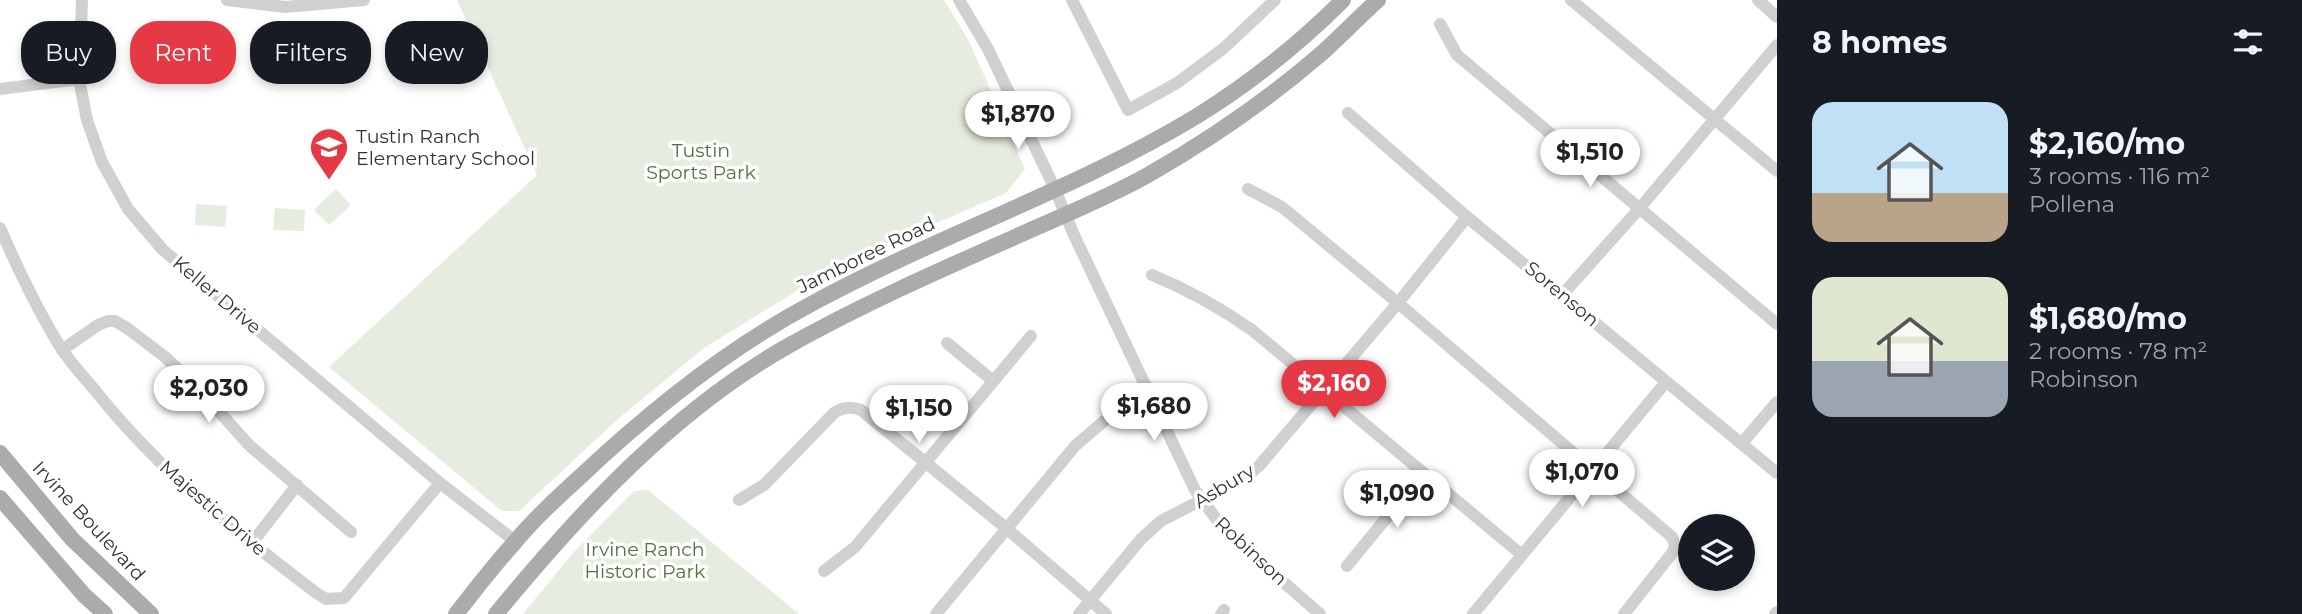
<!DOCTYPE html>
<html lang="en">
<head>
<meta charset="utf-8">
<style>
	body { margin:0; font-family:Montserrat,sans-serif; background:#20242c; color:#f1f3f6; height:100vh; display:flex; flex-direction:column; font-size:26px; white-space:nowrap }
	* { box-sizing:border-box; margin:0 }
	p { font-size:23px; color:#9ea1a6 }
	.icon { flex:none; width:38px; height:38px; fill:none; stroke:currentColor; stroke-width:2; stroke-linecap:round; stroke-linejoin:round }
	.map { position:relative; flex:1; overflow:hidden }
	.drawer { display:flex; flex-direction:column; background:#171b24; width:525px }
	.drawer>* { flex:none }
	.guide { position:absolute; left:21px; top:21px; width:665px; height:63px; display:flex; gap:14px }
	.tools { position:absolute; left:1678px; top:514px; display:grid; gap:14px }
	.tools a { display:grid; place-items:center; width:77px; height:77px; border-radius:50%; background:#171b24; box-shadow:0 4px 10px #0003; font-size:35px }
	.price { position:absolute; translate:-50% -60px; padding:0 16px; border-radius:24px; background:#fff; color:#222; font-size:23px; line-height:46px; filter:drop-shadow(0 2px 4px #0008) }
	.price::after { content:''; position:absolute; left:50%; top:42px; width:21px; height:16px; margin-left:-10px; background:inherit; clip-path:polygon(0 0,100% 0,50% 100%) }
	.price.active { background:#e63946; color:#fff }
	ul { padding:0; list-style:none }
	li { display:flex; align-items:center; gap:21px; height:175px; padding:0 35px }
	li span { display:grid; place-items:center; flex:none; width:196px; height:140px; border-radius:21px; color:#555 }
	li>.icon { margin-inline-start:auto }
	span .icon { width:84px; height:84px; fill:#fffc; stroke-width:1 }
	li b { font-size:30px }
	h2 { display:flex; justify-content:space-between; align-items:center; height:84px; padding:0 35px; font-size:30px }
	.pill { padding:0 24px; border-radius:28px; background:#171b24; box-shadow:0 4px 10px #0003; font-size:24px; line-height:63px }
	.pill.active { background:#e63946; color:#fff }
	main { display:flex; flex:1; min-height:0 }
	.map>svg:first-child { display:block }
</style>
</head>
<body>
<main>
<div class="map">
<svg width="1777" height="614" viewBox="0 0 1777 614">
	<rect width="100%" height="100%" fill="#fff"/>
	<g fill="#e6ecdf">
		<path d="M 457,0 L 944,0 L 970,43 L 1025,169 L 1006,193 L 904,237 L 803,287 L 704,348 L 619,418 L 519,511 L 502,511 L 329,367 L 537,175 Z"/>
		<path d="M 336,189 L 351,205 L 329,225 L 314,210 Z"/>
		<path d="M 196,204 L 227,206 L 225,227 L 195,225 Z"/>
		<path d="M 275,208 L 305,210 L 304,231 L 273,230 Z"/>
		<path d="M 648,490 L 799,614 L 523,614 L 573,553 L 634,491 Z"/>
	</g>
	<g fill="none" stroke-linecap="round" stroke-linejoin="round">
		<g stroke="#d0d0d0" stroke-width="12">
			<path d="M 82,0 L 79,79 L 87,120 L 102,162 L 128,209 L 163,250 L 440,483 L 515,541"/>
			<path d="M 227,0 L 285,7 L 364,0"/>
			<path d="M 959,0 L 988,49 L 1055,189 L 1073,233 L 1195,490 L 1225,531 L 1320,614"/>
			<path d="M 1072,0 L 1128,110 L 1177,83 L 1224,48 L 1275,0"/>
			<path d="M 1571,0 L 1777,171"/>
			<path d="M 1758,0 L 1777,17"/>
			<path d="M 1440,24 L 1457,55 L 1777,324"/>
			<path d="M 0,89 L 79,79"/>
			<path d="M 1348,113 L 1467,217 L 1777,473"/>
			<path d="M 1248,189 L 1282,207 L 1398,303 L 1672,537 L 1675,545 L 1673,552 L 1624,614"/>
			<path d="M 0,228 C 18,269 37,310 61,348 C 71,364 86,379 98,394 C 160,471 236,532 315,592 L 326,599 L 344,598 L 440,483"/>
			<path d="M 1152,275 C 1189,290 1219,307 1252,330 L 1522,555"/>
			<path d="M 1563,294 L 1639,209 L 1777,45"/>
			<path d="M 947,343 L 992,380"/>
			<path d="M 62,350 L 98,325 L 108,321 L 115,321 L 127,328 L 165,357 L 195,385 L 250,446 L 351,532"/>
			<path d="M 1742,443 L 1777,402"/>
			<path d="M 739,500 L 764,485 L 834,413 C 843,407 851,406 861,410 L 1006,528 L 1106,614"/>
			<path d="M 251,544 L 297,485"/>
			<path d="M 1347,566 L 1423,473"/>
			<path d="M 824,571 L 855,547 L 1031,336"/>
			<path d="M 936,614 L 1075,446 L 1104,421"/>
			<path d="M 1079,614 L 1141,539 L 1161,521 L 1246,477 L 1259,466 L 1398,303 L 1467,217"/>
			<path d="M 1221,614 L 1224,610"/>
			<path d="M 1473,614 L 1666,382"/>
			<path d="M 1775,614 L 1777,612"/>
		</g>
		<g stroke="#ababab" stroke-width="16">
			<path d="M 0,453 L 72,539 L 151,614"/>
			<path d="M 0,498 L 84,595 L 105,614"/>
			<path d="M 456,614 C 475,590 494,565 515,542 C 535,518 558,497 581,476 C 651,410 728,348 813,303 C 938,235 1075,190 1197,116 C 1250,83 1299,44 1343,0"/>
			<path d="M 496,614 C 579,513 673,411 788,346 C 861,305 938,271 1015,237 C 1059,217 1105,199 1148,175 C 1209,140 1269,99 1322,53 C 1341,36 1359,17 1378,0"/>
		</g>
	</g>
	<defs>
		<g id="school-pin" transform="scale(2.0125)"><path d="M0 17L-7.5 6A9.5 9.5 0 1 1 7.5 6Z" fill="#e63946" stroke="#fff"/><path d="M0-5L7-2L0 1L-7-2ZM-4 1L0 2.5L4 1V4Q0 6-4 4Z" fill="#fff"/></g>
	</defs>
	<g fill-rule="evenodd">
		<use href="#school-pin" x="329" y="147"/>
	</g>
	<g text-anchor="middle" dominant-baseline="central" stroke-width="7" stroke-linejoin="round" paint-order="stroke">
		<g font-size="19" fill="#333" stroke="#fff" text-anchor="start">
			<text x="356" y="136">Tustin Ranch<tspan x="356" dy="22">Elementary School</tspan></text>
		</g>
		<g font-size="19" fill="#56703f" stroke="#fff">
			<text x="701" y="150">Tustin<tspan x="701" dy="22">Sports Park</tspan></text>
			<text x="645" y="549">Irvine Ranch<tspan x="645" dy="22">Historic Park</tspan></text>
		</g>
		<g font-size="19" fill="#333" stroke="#fff">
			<text transform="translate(866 255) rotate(-26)">Jamboree Road</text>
			<text transform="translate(1562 294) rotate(40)">Sorenson</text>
			<text transform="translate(217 295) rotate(40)">Keller Drive</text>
			<text transform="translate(1224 486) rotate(-31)">Asbury</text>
			<text transform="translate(213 508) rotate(41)">Majestic Drive</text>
			<text transform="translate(89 521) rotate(47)">Irvine Boulevard</text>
			<text transform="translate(1251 551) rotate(43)">Robinson</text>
		</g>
	</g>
</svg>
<div class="tools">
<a><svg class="icon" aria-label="layers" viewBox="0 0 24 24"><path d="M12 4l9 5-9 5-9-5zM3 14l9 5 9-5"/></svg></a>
</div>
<b class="price" style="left:1018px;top:151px">$1,870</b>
<b class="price" style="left:1590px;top:189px">$1,510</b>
<b class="price active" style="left:1334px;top:420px">$2,160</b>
<b class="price" style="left:209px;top:425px">$2,030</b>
<b class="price" style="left:1154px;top:443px">$1,680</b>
<b class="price" style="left:919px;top:445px">$1,150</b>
<b class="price" style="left:1582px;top:509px">$1,070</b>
<b class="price" style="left:1397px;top:530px">$1,090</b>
<div class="guide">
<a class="pill">Buy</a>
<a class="pill active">Rent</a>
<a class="pill">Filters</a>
<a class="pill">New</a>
</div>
</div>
<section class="drawer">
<h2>8 homes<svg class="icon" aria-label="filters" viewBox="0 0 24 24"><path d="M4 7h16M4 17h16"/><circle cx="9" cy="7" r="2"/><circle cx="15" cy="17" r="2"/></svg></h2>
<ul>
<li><span style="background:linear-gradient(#bfe0f5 65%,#b9a48a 0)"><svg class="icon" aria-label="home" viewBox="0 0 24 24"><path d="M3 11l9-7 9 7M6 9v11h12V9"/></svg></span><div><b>$2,160/mo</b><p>3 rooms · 116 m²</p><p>Pollena</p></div></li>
<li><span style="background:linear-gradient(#dfe7d0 60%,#9aa5b1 0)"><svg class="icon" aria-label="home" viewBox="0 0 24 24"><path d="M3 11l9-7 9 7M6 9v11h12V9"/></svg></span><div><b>$1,680/mo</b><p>2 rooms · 78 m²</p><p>Robinson</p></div></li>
</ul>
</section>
</main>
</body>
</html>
